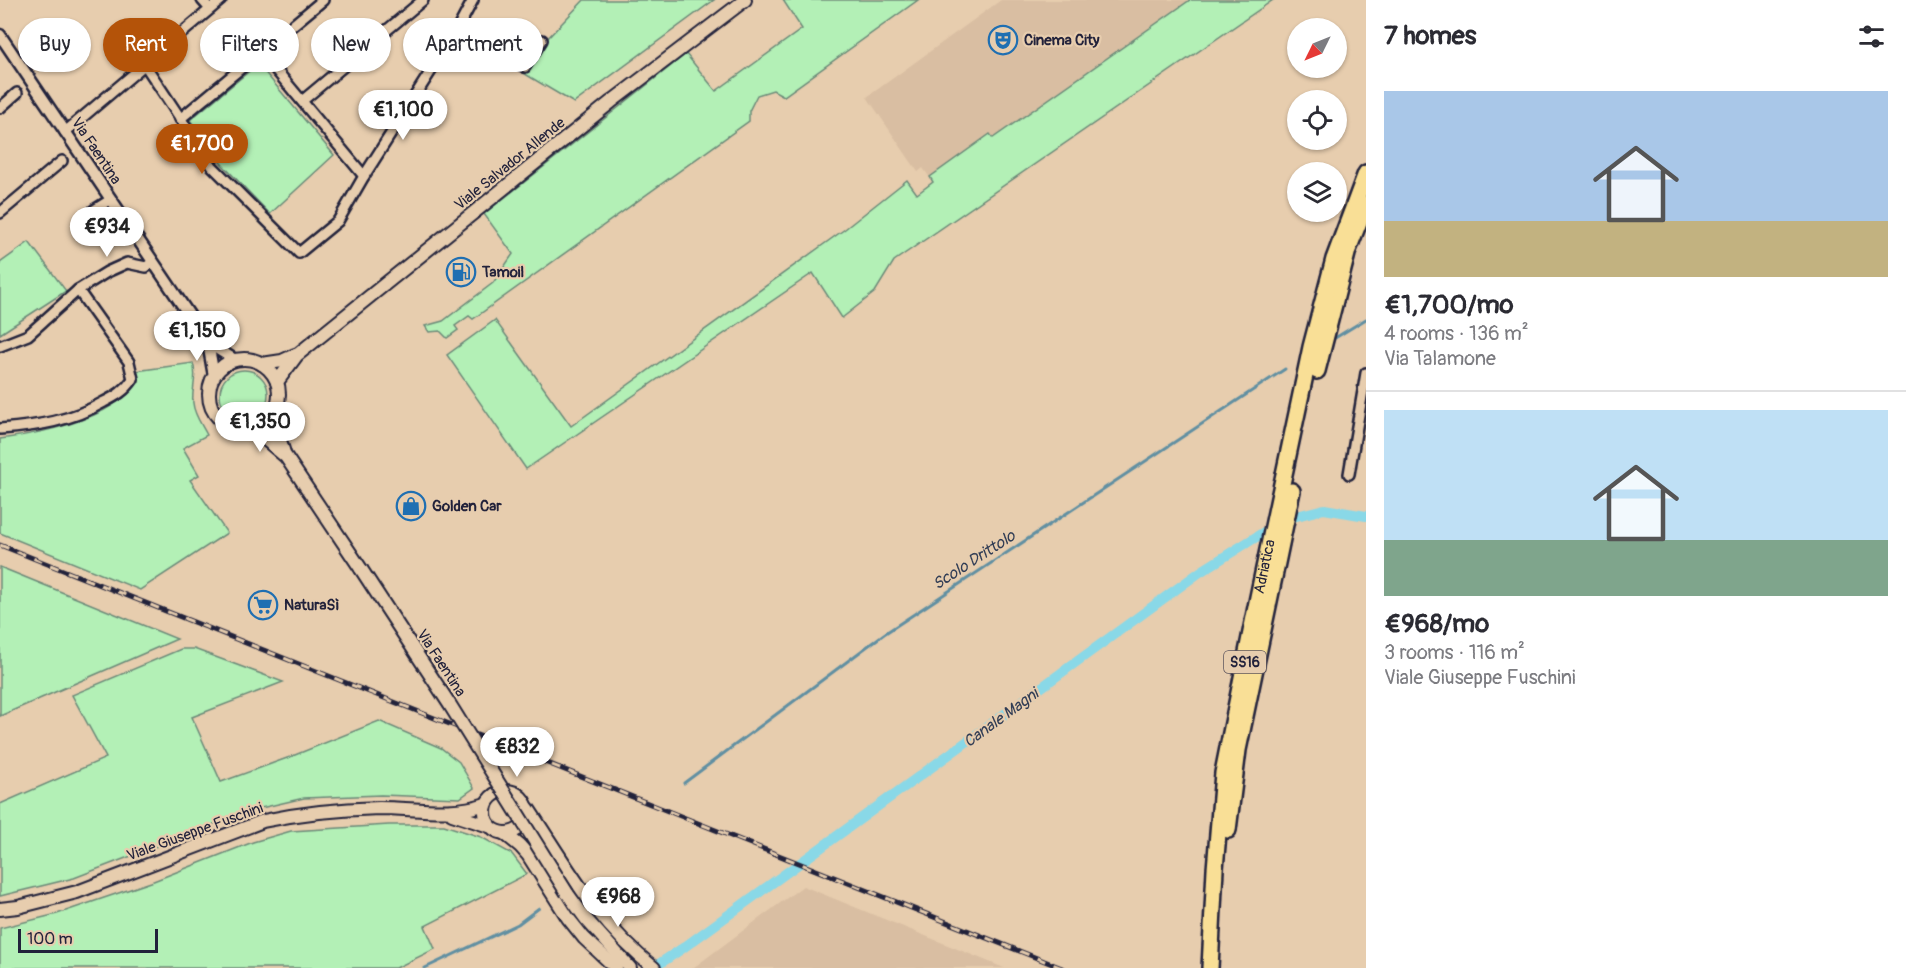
<!DOCTYPE html>
<html lang="en">
<head>
<meta charset="utf-8">
<style>
	body { margin:0; font-family:Pangolin,sans-serif; background:#f7f7f7; color:#2b2b33; height:100vh; display:flex; flex-direction:column; font-size:22px; white-space:nowrap }
	* { box-sizing:border-box; margin:0 }
	p { font-size:20px; color:#7c7c81 }
	.icon { flex:none; width:33px; height:33px; fill:none; stroke:currentColor; stroke-width:2; stroke-linecap:round; stroke-linejoin:round }
	.map { position:relative; flex:1; overflow:hidden }
	.drawer { display:flex; flex-direction:column; background:#fff; width:540px }
	.drawer>* { flex:none }
	.top-card { position:absolute; left:18px; top:18px; width:570px; height:54px; display:flex; gap:12px }
	.needle { width:39px; rotate:227deg }
	.buttons { position:absolute; left:1287px; top:18px; display:grid; gap:12px }
	.buttons a { display:grid; place-items:center; width:60px; height:60px; border-radius:50%; background:#fff; box-shadow:0 2px 4px #0004; font-size:30px }
	.scale { position:absolute; left:18px; bottom:15px; width:140px; box-sizing:border-box; padding-left:6px; border:3px solid #22223b; border-top:0; font-size:16px; line-height:21px; white-space:nowrap; color:#22223b; -webkit-text-stroke:4px #e7cdae; paint-order:stroke }
	.price { position:absolute; translate:-50% -51px; padding:0 14px; border-radius:21px; background:#fff; color:#222; font-size:20px; line-height:39px; filter:drop-shadow(0 2px 3px #0008) }
	.price::after { content:''; position:absolute; left:50%; top:36px; width:18px; height:14px; margin-left:-9px; background:inherit; clip-path:polygon(0 0,100% 0,50% 100%) }
	.price.active { background:#b45309; color:#fff }
	ul { padding:0; list-style:none }
	li { display:grid; align-content:center; gap:12px; height:318px; padding:0 18px }
	li+li { border-top:2px solid #e1e1e2 }
	li span { display:grid; place-items:center; height:186px; border-radius:0px; color:#555 }
	li>.icon { margin-inline-start:auto }
	span .icon { width:108px; height:108px; fill:#fffc; stroke-width:1 }
	li b { font-size:26px }
	h2 { display:flex; justify-content:space-between; align-items:center; height:72px; padding:0 18px; font-size:26px }
	.pill { padding:0 21px; border-radius:27px; background:#fff; box-shadow:0 2px 4px #0004; font-size:21px; line-height:54px }
	.pill.active { background:#b45309; color:#fff }
	main { display:flex; flex:1; min-height:0 }
	.map>svg:first-child { display:block }
</style>
</head>
<body>
<main>
<div class="map">
<svg width="1366" height="968" viewBox="0 0 1366 968">
	<rect width="100%" height="100%" fill="#e7cdae"/>
	<filter id="ink" filterUnits="userSpaceOnUse"><feTurbulence type="fractalNoise" baseFrequency=".0167" numOctaves="2"/><feDisplacementMap in="SourceGraphic" scale="12" xChannelSelector="R" yChannelSelector="G"/><feConvolveMatrix kernelMatrix="1 2 1 2 8 2 1 2 1" color-interpolation-filters="sRGB"/></filter>
	<g filter="url(#ink)">
		<g fill="#d9bea2">
			<path d="M 1001,0 L 1190,0 L 933,182 L 923,168 L 918,172 L 867,97 Z"/>
			<path d="M 803,886 L 1004,968 L 693,968 Z"/>
		</g>
		<g fill="#b3f0b6" stroke="#6a8978" stroke-width="1.5">
			<path d="M 584,0 L 714,0 L 574,103 L 525,74 L 546,40 Z"/>
			<path d="M 783,0 L 918,0 L 784,96 L 773,90 L 757,95 L 749,111 L 749,121 L 473,319 L 469,316 L 455,326 L 458,330 L 447,338 L 440,331 L 429,332 L 425,326 L 443,321 L 493,283 L 513,254 L 484,214 L 686,54 L 716,91 L 802,29 Z"/>
			<path d="M 1190,0 L 1273,0 L 894,261 L 875,292 L 842,318 L 813,273 L 526,469 L 447,355 L 495,320 L 571,426 L 845,229 L 907,180 L 917,194 L 933,182 L 930,177 L 990,134 L 993,138 Z"/>
			<path d="M 258,64 L 334,155 L 270,214 L 221,163 L 190,120 Z"/>
			<path d="M 29,242 L 66,291 L 0,334 L 0,263 Z"/>
			<path d="M 193,363 C 198,377 191,390 193,403 C 194,415 202,425 207,435 L 183,448 L 199,475 L 190,480 L 227,533 L 140,590 L 0,533 L 0,439 C 36,434 134,417 136,371 Z"/>
			<circle cx="244" cy="394" r="24"/>
			<path d="M 0,567 L 177,639 L 0,716 Z"/>
			<path d="M 181,649 L 194,649 L 283,682 L 192,717 L 221,782 L 290,757 L 379,721 L 441,748 L 459,762 L 474,788 L 460,798 L 381,795 L 304,798 L 248,811 L 74,878 L 0,896 L 0,804 L 106,758 L 72,695 Z"/>
			<path d="M 389,825 L 444,825 L 481,837 L 512,854 L 527,874 L 425,926 L 435,949 L 396,968 L 0,968 L 0,928 L 57,914 L 151,882 L 253,842 L 291,831 Z"/>
		</g>
		<g fill="none" stroke-linecap="round" stroke-linejoin="round">
			<g stroke="#608fa2" stroke-width="3">
				<path d="M 1335,338 L 1366,319"/>
				<path d="M 684,783 L 884,634 L 1285,369"/>
				<path d="M 425,968 L 518,924 L 539,908"/>
			</g>
			<path stroke="#89d8e7" stroke-width="10" d="M 653,968 L 683,948 L 1200,572 L 1285,519 L 1324,509 L 1366,516"/>
			<g stroke="#22223b" stroke-width="14">
				<g id="minor">
					<path d="M 202,0 L 210,9"/>
					<path d="M 457,30 L 525,67 L 542,40"/>
					<path d="M 261,52 L 364,176"/>
					<path d="M 145,65 L 212,166 L 299,253 L 338,221 L 364,176 L 457,30 L 473,0"/>
					<path d="M 302,101 L 423,0"/>
					<path d="M 0,108 L 17,93"/>
					<path d="M 180,119 L 323,0"/>
					<path d="M 65,132 L 221,0"/>
					<path d="M 94,210 L 110,200"/>
					<path d="M 0,213 L 62,161"/>
					<path d="M 0,346 L 28,335 L 78,290 L 107,272 L 127,263 L 146,267 L 153,262"/>
					<path d="M 0,429 C 38,426 71,421 104,402 C 116,396 125,391 133,379 L 129,362 L 78,290"/>
					<path d="M 1349,474 L 1366,373"/>
				</g>
			</g>
			<g stroke="#22223b" stroke-width="15">
				<g id="tertiary">
					<path d="M 0,35 L 208,343 L 235,360"/>
					<path d="M 208,343 L 214,376"/>
				</g>
			</g>
			<g stroke="#22223b" stroke-width="16">
				<g id="secondary">
					<circle cx="244" cy="394" r="35"/>
					<path d="M 262,364 L 282,361 L 295,355"/>
					<path d="M 277,382 L 297,355 L 611,102 L 745,0"/>
					<path d="M 272,415 L 284,453"/>
					<path d="M 252,428 L 286,457 L 361,569"/>
					<circle cx="506" cy="812" r="21"/>
					<path d="M 528,808 C 568,868 597,923 654,968"/>
					<path d="M 452,814 L 489,826"/>
					<path d="M 504,833 L 520,846 L 528,855 L 568,918 L 584,938 L 616,968"/>
					<path d="M 567,893 L 586,919 L 630,968"/>
					<path d="M 0,909 L 18,907 L 77,892 L 263,821 C 301,813 340,809 379,808 C 415,808 451,816 486,804"/>
				</g>
			</g>
			<g stroke="#22223b" stroke-width="20">
				<g id="trunk">
					<path d="M 1317,371 L 1348,250 L 1366,204"/>
					<path d="M 1228,830 L 1238,750 L 1292,491"/>
					<path id="s1" d="M 1210,968 L 1215,869 L 1223,773 L 1258,597 L 1311,347 L 1334,259 L 1366,173"/>
				</g>
			</g>
			<use href="#minor" stroke="#e7cdae" stroke-width="9"/>
			<use href="#tertiary" stroke="#e7cdae" stroke-width="10"/>
			<use href="#secondary" stroke="#e7cdae" stroke-width="12"/>
			<use href="#trunk" stroke="#f9df96" stroke-width="15"/>
			<g stroke="#22223b" stroke-width="5">
				<path id="rail" d="M 0,545 L 1062,968"/>
			</g>
			<use href="#rail" stroke="#e7cdae" stroke-width="3" stroke-dasharray="9" stroke-linecap="butt"/>
			<g stroke="#22223b" stroke-width="16" stroke-linecap="butt">
				<path id="secondary-bridge" d="M 361,569 L 450,705 L 567,893"/>
			</g>
			<use href="#secondary-bridge" stroke="#e7cdae" stroke-width="12"/>
		</g>
	</g>
	<defs>
		<g id="theatre-ring" transform="scale(1.5)"><circle r="9.5" fill="#e7cdae" stroke="#1f6fb2" stroke-width="1.5"/><path d="M-5-5.5Q0-4 5-5.5V0Q5 5 0 6Q-5 5-5 0ZM-3.3-2.5H-1v1.5H-3.3ZM1-2.5H3.3v1.5H1ZM-2.8 1Q0 5.5 2.8 1Z" fill="#1f6fb2"/></g>
		<g id="fuel-ring" transform="scale(1.5)"><circle r="9.5" fill="#e7cdae" stroke="#1f6fb2" stroke-width="1.5"/><path d="M-5.5-6h7V0h2V4h1.3V-2.5L3-4.5l.8-.8L6-3V5H2.5V1h-1V6h-7ZM-4.2-4.7v3.2H.2V-4.7Z" fill="#1f6fb2"/></g>
		<g id="shop-ring" transform="scale(1.5)"><circle r="9.5" fill="#e7cdae" stroke="#1f6fb2" stroke-width="1.5"/><path d="M-5-2.5h2.3a2.7 3.5 0 0 1 5.4 0H5L5.5 6h-11ZM-1.5-2.5h3a1.5 2.3 0 0 0-3 0Z" fill="#1f6fb2"/></g>
		<g id="supermarket-ring" transform="scale(1.5)"><circle r="9.5" fill="#e7cdae" stroke="#1f6fb2" stroke-width="1.5"/><path d="M-6-5.5h2.5l.6 2H6L4.5 2H-2.5L-4.4-4H-6ZM-1.5 3.2a1.3 1.3 0 1 0 .1 0ZM3 3.2a1.3 1.3 0 1 0 .1 0Z" fill="#1f6fb2"/></g>
	</defs>
	<g fill-rule="evenodd">
		<use href="#theatre-ring" x="1003" y="40"/>
		<use href="#fuel-ring" x="461" y="272"/>
		<use href="#shop-ring" x="411" y="506"/>
		<use href="#supermarket-ring" x="263" y="605"/>
	</g>
	<g text-anchor="middle" dominant-baseline="central" stroke-width="4.5" stroke-linejoin="round" paint-order="stroke">
		<rect fill="#e7cdae" stroke="#5d555e" stroke-width="1.5" x="1224" y="651" width="42" height="22" rx="4.5"/>
		<g font-size="14" font-weight="bold" fill="#22223b">
			<text x="1245" y="662">SS16</text>
		</g>
		<g font-size="15" font-weight="bold" fill="#22223b" stroke="#e7cdae" text-anchor="start">
			<text x="1024" y="40">Cinema City</text>
			<text x="482" y="272">Tamoil</text>
			<text x="432" y="506">Golden Car</text>
			<text x="284" y="605">NaturaSì</text>
		</g>
		<g font-size="15" fill="#22223b" stroke="#e7cdae">
			<text transform="translate(96 151) rotate(56)">Via Faentina</text>
			<text transform="translate(510 164) rotate(-39)">Viale Salvador Allende</text>
			<text stroke="none"><textPath href="#s1" startOffset="406">Adriatica</textPath></text>
			<text transform="translate(441 663) rotate(57)">Via Faentina</text>
			<text transform="translate(195 832) rotate(-20)">Viale Giuseppe Fuschini</text>
		</g>
		<g font-size="16" font-style="italic" fill="#313d55" stroke="#e7cdae">
			<text transform="translate(974 560) rotate(-33)">Scolo Drittolo</text>
			<text transform="translate(1001 718) rotate(-36)">Canale Magni</text>
		</g>
	</g>
</svg>
<div class="buttons">
<a><svg class="needle" viewBox="-14 -14 28 28"><path d="M0-13l5 13h-10z" fill="#e53935"/><path d="M0 13l5-13h-10z" fill="#7c7c81"/></svg></a>
<a><svg class="icon" aria-label="locate" viewBox="0 0 24 24"><circle cx="12" cy="12" r="6"/><path d="M12 2v4M12 18v4M2 12h4M18 12h4"/></svg></a>
<a><svg class="icon" aria-label="layers" viewBox="0 0 24 24"><path d="M12 4l9 5-9 5-9-5zM3 14l9 5 9-5"/></svg></a>
</div>
<div class="scale">100 m</div>
<b class="price" style="left:403px;top:141px">€1,100</b>
<b class="price active" style="left:202px;top:175px">€1,700</b>
<b class="price" style="left:107px;top:258px">€934</b>
<b class="price" style="left:197px;top:362px">€1,150</b>
<b class="price" style="left:260px;top:453px">€1,350</b>
<b class="price" style="left:517px;top:778px">€832</b>
<b class="price" style="left:618px;top:928px">€968</b>
<div class="top-card">
<a class="pill">Buy</a>
<a class="pill active">Rent</a>
<a class="pill">Filters</a>
<a class="pill">New</a>
<a class="pill">Apartment</a>
</div>
</div>
<section class="drawer">
<h2>7 homes<svg class="icon" aria-label="filters" viewBox="0 0 24 24"><path d="M4 7h16M4 17h16"/><circle cx="9" cy="7" r="2"/><circle cx="15" cy="17" r="2"/></svg></h2>
<ul>
<li><span style="background:linear-gradient(#a9c7e8 70%,#c2b280 0)"><svg class="icon" aria-label="home" viewBox="0 0 24 24"><path d="M3 11l9-7 9 7M6 9v11h12V9"/></svg></span><div><b>€1,700/mo</b><p>4 rooms · 136 m²</p><p>Via Talamone</p></div></li>
<li><span style="background:linear-gradient(#bfe0f5 70%,#7fa58c 0)"><svg class="icon" aria-label="home" viewBox="0 0 24 24"><path d="M3 11l9-7 9 7M6 9v11h12V9"/></svg></span><div><b>€968/mo</b><p>3 rooms · 116 m²</p><p>Viale Giuseppe Fuschini</p></div></li>
</ul>
</section>
</main>
</body>
</html>
